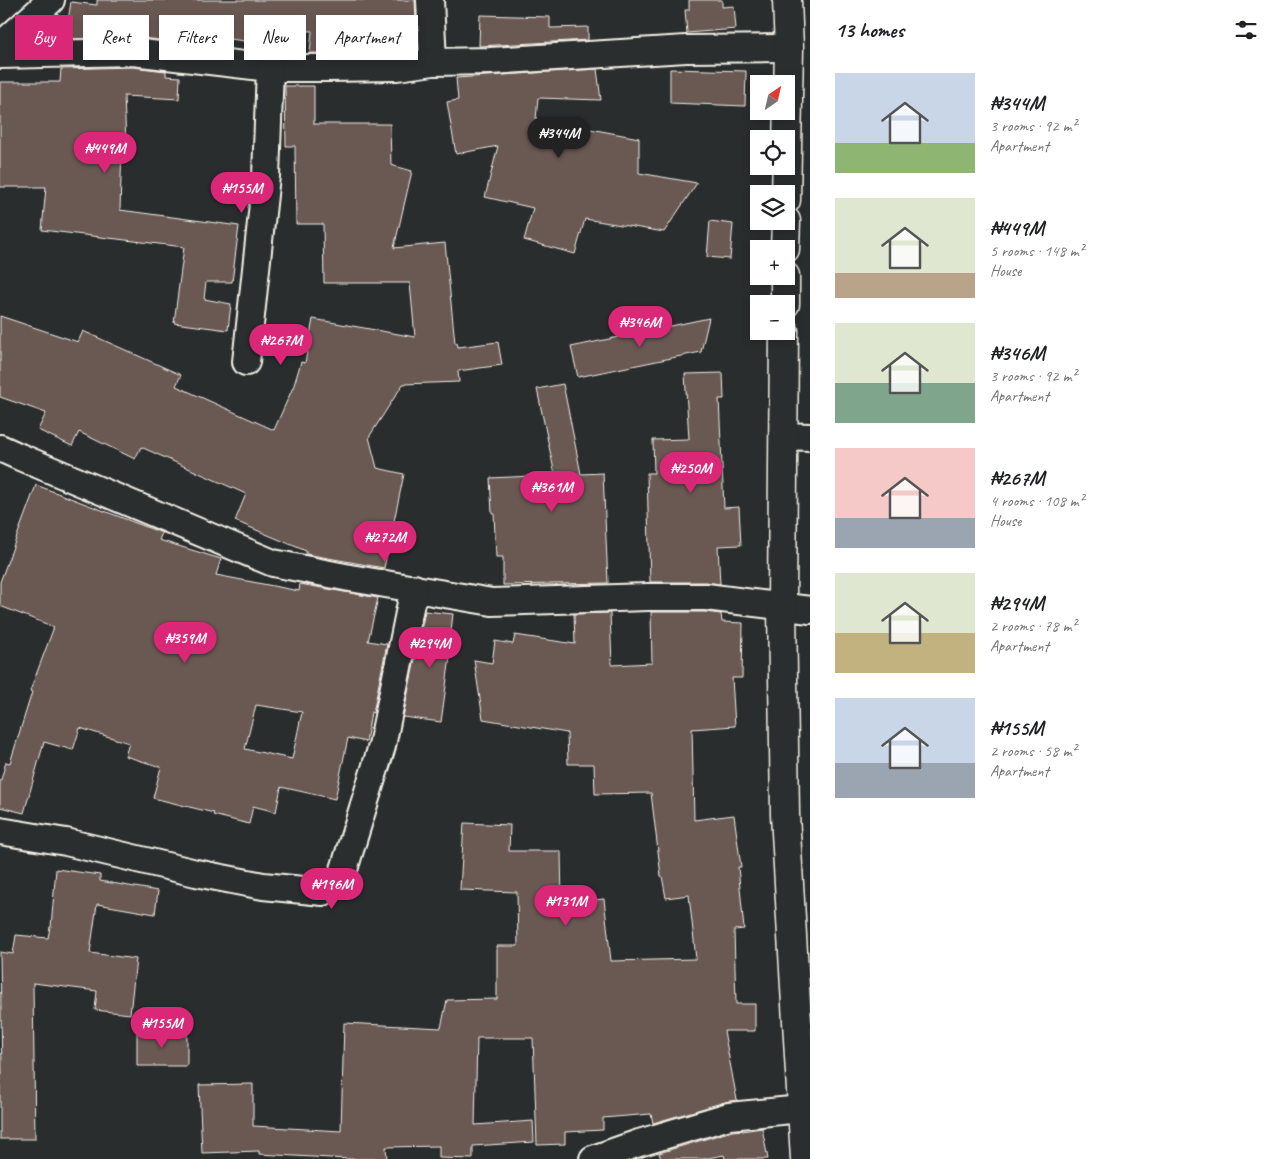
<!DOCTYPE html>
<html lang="en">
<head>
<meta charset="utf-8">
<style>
	body { margin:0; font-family:Caveat,sans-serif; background:#f6f6f6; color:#202124; height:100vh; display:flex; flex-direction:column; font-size:19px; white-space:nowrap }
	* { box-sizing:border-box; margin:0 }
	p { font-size:16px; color:#757577 }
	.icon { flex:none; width:28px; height:28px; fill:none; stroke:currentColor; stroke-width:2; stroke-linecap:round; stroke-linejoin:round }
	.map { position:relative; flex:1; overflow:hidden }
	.sheet { display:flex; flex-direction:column; background:#fff; width:475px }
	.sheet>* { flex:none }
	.hud { position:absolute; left:15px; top:15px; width:475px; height:45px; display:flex; gap:10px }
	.needle { width:32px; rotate:34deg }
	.tools { position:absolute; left:750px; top:75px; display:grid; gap:10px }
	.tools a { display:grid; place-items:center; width:45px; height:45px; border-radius:0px; background:#fff; box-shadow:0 2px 8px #0003; font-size:25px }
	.price { position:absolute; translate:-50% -42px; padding:0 11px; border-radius:18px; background:#db2777; color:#fff; font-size:16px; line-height:32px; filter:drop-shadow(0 1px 2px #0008) }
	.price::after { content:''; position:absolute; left:50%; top:30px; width:15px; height:11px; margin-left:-8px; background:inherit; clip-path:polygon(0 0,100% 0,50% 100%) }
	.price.active { background:#222; color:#fff }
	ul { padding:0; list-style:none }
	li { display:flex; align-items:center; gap:15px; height:125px; padding:0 25px }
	li span { display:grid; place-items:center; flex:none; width:140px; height:100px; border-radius:0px; color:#555 }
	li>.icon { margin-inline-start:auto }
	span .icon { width:60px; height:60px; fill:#fffc; stroke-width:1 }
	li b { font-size:21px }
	h2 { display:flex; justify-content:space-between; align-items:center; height:60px; padding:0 25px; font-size:21px }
	.pill { padding:0 18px; border-radius:0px; background:#fff; box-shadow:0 2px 8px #0003; font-size:18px; line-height:45px }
	.pill.active { background:#db2777; color:#fff }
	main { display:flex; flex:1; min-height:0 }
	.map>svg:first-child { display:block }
</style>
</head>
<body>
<main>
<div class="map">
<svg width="810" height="1159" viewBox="0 0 810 1159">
	<rect width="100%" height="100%" fill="#2a2d2e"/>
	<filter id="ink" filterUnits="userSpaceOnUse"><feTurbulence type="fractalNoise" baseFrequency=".02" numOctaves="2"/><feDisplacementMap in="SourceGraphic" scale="10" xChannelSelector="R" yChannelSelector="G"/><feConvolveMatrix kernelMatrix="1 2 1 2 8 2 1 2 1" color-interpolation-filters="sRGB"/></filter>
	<g filter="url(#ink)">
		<g fill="#6a5853" stroke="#f4f1e8" fill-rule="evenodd">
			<path d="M 97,0 L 415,0 L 417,46 L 403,46 L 403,48 L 355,45 L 355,53 L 310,53 L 312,31 L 268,28 L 266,44 L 172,31 L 170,41 L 133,37 L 65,39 L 71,2 L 97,5 Z"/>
			<path d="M 689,0 L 722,0 L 722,7 L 734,6 L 736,29 L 687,33 L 685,10 L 689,10 Z"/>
			<path d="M 480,15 L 550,17 L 550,28 L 588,27 L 588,40 L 479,46 Z"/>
			<path d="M 132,67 L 166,71 L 166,76 L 180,77 L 179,99 L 124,96 L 126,145 L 122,145 L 120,210 L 239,226 L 232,282 L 206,282 L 204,299 L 231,304 L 228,330 L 174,323 L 184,247 L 42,230 L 46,187 L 0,187 L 0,82 L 60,82 L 61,69 Z"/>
			<path d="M 597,69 L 601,100 L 538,98 L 536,119 L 639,138 L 639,173 L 697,183 L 664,232 L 585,219 L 575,254 L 524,240 L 533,208 L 485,197 L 498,146 L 456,154 L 447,102 L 458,100 L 456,78 Z"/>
			<path d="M 670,69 L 746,71 L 745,106 L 670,103 Z"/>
			<path d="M 285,86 L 314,86 L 314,124 L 390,124 L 391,165 L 412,171 L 394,248 L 445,243 L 455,343 L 457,343 L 458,347 L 498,342 L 502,365 L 458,371 L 459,382 L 403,384 L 369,437 L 377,468 L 404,474 L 384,568 L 306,554 L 306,551 L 235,521 L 246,494 L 141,447 L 135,459 L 79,432 L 72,446 L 38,430 L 46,413 L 0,397 L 0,316 L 78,342 L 83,331 L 181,375 L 176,386 L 274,430 L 294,385 L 301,362 L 305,363 L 313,319 L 415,337 L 410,283 L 324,283 L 323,224 L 296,224 L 295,146 L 286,146 Z"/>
			<path d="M 710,221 L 733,224 L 730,259 L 707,257 Z"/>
			<path d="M 709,318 L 701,352 L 578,377 L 571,347 Z"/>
			<path d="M 723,373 L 724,399 L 719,399 L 724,508 L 739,507 L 741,545 L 718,546 L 720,584 L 706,582 L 650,582 L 647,473 L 654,473 L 653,440 L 689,439 L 685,374 Z"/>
			<path d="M 563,384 L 581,474 L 603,473 L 608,583 L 503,585 L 503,557 L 496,557 L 494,513 L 492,513 L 490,478 L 555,475 L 537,389 Z"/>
			<path d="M 36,485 L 162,533 L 159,540 L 221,559 L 216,575 L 299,591 L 300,584 L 378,598 L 368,641 L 387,644 L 373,713 L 371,712 L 366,742 L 348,738 L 335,799 L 281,787 L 276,812 L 253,806 L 249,824 L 213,815 L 214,813 L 153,798 L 161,767 L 125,756 L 129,743 L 80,728 L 73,750 L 44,742 L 24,813 L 0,807 L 0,783 L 6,762 L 10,763 L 32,692 L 30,691 L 54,627 L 0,606 L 0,582 ZM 256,705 L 302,712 L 292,759 L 245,749 Z"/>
			<path d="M 425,611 L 453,614 L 448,656 L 450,657 L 441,722 L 403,717 Z"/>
			<path d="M 651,612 L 705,612 L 721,614 L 722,622 L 743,623 L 742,678 L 732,678 L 735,726 L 692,729 L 694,820 L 734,815 L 741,867 L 738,867 L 744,929 L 734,930 L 736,1004 L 755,1004 L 755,1031 L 724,1031 L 737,1100 L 725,1102 L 653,1123 L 651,1114 L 603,1118 L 603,1130 L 565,1132 L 565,1144 L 537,1145 L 533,1038 L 477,1038 L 475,1125 L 533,1121 L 534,1142 L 473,1146 L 473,1159 L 439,1158 L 439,1146 L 386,1147 L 387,1159 L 349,1159 L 259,1154 L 259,1151 L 202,1153 L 199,1085 L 253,1084 L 253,1126 L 341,1131 L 344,1023 L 441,1028 L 447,1000 L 497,999 L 497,946 L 518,946 L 517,892 L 460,890 L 464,823 L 510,825 L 509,851 L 561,851 L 562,903 L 604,899 L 611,961 L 696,959 L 689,895 L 666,898 L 662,876 L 661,876 L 651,793 L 595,794 L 594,764 L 568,764 L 567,733 L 483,719 L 474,660 L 492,663 L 495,641 L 513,644 L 515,635 L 575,644 L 574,614 L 610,613 L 612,665 L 652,663 Z"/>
			<path d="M 56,869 L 100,875 L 100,881 L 158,891 L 155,914 L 97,904 L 90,953 L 136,959 L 130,1014 L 95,1010 L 97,991 L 33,983 L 35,1139 L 0,1139 L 0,1075 L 2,1075 L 0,952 L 13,954 L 16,935 L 48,938 L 50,927 L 51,927 Z"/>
			<path d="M 137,1032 L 187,1033 L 187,1066 L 137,1066 Z"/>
			<path d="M 762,1128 L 768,1159 L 725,1159 L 724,1155 L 703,1159 L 661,1159 L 659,1153 L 732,1131 L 742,1130 L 742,1131 Z"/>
		</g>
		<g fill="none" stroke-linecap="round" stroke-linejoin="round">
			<g stroke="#f4f1e8" stroke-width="30">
				<g id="minor">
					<path d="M 430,0 L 433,62"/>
					<path d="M 0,46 L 51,0"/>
					<path d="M 0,55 L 133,52 L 270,68 L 327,68 L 397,67 L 433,62 L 490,61 L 686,49 L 789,48"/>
					<path d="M 246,362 L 266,176 L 270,68"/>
					<path d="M 783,436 L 810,437"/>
					<path d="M 0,448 L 20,457 L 273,563 L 350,578 L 492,602 L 648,597 L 706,597 L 810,610"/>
					<path d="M 0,831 L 66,842 L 196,873 L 263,886 L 323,892 L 342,876 L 382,746 L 414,588"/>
					<path d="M 593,1159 L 639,1143 L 729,1116 L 802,1109"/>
				</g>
			</g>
			<g stroke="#f4f1e8" stroke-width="31">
				<g id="secondary">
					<path d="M 786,200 L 789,48 L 787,0"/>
					<path d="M 785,249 L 786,221"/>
					<path d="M 785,304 L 785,276"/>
					<path d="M 784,331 L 782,606 L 785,815 L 805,1159"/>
				</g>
			</g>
			<use href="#minor" stroke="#2a2d2e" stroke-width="26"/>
			<use href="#secondary" stroke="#2a2d2e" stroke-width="28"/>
		</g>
	</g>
</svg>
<div class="tools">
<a><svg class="needle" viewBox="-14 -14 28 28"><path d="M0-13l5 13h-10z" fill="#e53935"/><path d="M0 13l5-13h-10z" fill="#757577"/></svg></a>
<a><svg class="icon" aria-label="locate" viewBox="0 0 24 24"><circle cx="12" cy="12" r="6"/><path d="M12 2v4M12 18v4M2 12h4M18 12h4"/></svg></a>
<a><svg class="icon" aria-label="layers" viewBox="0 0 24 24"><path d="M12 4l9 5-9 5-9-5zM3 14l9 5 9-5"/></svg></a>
<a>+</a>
<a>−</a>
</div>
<b class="price active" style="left:559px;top:159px">₦344M</b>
<b class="price" style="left:105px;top:174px">₦449M</b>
<b class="price" style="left:242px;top:214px">₦155M</b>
<b class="price" style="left:640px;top:348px">₦346M</b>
<b class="price" style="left:281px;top:366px">₦267M</b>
<b class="price" style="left:691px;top:494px">₦250M</b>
<b class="price" style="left:552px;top:513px">₦361M</b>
<b class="price" style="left:385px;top:563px">₦272M</b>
<b class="price" style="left:185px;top:664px">₦359M</b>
<b class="price" style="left:430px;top:669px">₦294M</b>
<b class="price" style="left:332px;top:910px">₦196M</b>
<b class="price" style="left:566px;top:927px">₦131M</b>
<b class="price" style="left:162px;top:1049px">₦155M</b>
<div class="hud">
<a class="pill active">Buy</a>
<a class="pill">Rent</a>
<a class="pill">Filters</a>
<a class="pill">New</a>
<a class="pill">Apartment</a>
</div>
</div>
<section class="sheet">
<h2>13 homes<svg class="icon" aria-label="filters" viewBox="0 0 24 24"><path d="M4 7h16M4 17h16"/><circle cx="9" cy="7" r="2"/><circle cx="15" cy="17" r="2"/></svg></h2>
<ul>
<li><span style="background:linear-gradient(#c9d6e8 70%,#8fb573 0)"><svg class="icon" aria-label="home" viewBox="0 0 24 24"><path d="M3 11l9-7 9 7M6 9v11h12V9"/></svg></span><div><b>₦344M</b><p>3 rooms · 92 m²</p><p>Apartment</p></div></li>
<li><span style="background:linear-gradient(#dfe7d0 75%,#b9a48a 0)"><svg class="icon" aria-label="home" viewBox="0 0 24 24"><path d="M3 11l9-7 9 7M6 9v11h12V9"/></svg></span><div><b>₦449M</b><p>5 rooms · 148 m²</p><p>House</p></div></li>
<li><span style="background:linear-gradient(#dfe7d0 60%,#7fa58c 0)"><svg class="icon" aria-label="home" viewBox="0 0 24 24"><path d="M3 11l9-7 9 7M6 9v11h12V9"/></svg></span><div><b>₦346M</b><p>3 rooms · 92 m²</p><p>Apartment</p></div></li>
<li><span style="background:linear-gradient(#f6c9c9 70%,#9aa5b1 0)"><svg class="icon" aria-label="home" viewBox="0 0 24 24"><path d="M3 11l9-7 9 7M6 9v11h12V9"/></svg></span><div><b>₦267M</b><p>4 rooms · 108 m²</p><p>House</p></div></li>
<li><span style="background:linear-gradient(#dfe7d0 60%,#c2b280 0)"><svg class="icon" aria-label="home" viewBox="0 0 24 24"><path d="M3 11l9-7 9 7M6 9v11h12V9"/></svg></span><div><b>₦294M</b><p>2 rooms · 78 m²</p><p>Apartment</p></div></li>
<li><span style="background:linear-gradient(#c9d6e8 65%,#9aa5b1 0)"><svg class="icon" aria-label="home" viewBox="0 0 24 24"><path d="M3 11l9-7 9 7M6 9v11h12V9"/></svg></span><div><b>₦155M</b><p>2 rooms · 58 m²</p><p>Apartment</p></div></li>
</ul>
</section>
</main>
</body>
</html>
